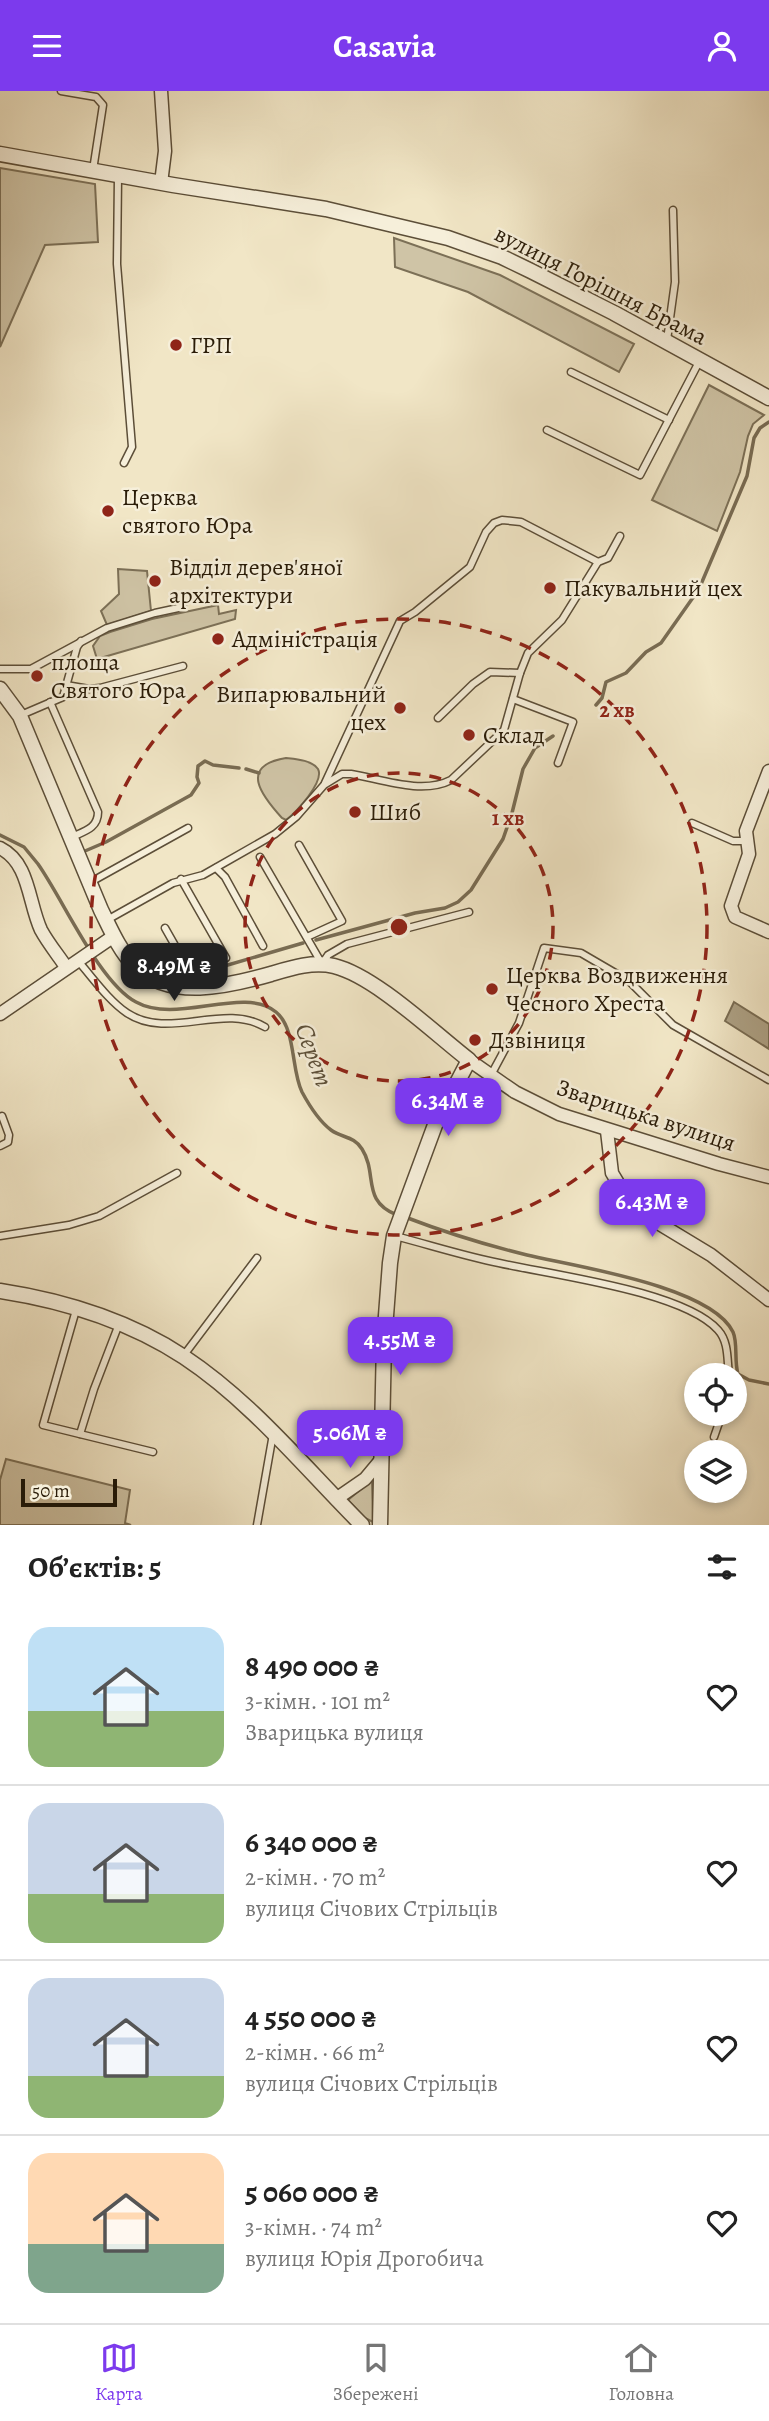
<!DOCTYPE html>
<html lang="uk">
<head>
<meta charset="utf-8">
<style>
	body { margin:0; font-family:Alegreya,serif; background:#f6f6f6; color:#222; height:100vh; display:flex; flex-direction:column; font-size:26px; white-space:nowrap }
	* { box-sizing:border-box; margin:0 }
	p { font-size:23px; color:#767676 }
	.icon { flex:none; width:38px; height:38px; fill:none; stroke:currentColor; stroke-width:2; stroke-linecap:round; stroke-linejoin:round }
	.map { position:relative; height:1434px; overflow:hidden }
	.panel { display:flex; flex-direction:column; background:#fff; flex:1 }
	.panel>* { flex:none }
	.buttons { position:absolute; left:684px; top:1272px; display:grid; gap:14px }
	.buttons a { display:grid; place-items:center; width:63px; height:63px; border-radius:50%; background:#fff; box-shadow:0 4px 10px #0003; font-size:35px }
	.scale { position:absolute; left:21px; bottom:18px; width:96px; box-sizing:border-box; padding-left:7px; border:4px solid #2a1c08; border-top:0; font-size:19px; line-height:24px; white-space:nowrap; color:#2a1c08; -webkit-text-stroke:5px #f6efda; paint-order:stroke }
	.price { position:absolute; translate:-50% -60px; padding:0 16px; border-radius:14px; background:#7c3aed; color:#fff; font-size:23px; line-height:46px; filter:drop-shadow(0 2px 4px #0008) }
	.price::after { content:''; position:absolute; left:50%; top:42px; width:21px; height:16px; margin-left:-10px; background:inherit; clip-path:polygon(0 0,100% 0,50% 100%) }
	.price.active { background:#222; color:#fff }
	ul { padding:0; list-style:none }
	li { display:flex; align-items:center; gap:21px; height:175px; padding:0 28px }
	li+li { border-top:2px solid #e0e0e0 }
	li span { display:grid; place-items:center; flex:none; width:196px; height:140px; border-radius:21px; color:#555 }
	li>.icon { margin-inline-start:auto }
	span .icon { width:84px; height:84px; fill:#fffc; stroke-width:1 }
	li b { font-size:30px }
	h2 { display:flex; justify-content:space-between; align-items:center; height:84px; padding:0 28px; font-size:30px }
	header { display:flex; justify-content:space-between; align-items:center; height:91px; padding:0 28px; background:#7c3aed; color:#fff; font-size:32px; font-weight:700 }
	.tabs { display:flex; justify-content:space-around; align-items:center; height:98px; border-top:2px solid #e0e0e0; background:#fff; font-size:19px; color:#767676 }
	.tabs a { display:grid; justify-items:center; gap:4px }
	.tabs .active { color:#7c3aed }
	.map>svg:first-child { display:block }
</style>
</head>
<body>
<header><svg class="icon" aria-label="menu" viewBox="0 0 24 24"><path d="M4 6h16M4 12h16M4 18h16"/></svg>Casavia<svg class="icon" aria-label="person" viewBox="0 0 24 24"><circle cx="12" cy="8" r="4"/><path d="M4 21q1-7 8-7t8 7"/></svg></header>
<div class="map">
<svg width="769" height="1434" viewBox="0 0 769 1434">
	<rect width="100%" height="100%" fill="#f1e6c6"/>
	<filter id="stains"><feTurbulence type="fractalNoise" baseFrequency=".00286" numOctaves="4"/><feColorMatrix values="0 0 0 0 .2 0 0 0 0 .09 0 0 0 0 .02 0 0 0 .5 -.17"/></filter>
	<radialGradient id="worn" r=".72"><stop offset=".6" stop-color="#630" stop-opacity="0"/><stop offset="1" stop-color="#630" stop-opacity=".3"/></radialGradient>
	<g fill="#cfc4a6" stroke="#7c7057" stroke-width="2">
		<path d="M 0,77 L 95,93 L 98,151 L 45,154 L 0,256 Z"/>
		<path d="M 394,147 L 500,184 L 634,253 L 619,281 L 468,201 L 395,176 Z"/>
		<path d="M 709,294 L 764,324 L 753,333 L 748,345 L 740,381 L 717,440 L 652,409 Z"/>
		<path d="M 118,478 L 147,480 L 151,520 L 107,534 L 101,520 L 119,503 Z"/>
		<path d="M 218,514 L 219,523 L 236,519 L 235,528 L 97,568 L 93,555 L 100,545 L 110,541 L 152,528 Z"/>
		<path d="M 286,667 C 295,668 312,669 318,678 C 325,691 295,722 286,729 L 282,727 C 262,705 238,675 286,667 Z"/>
		<path d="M 6,1368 L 130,1399 L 125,1432 L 131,1434 L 0,1434 L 0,1389 Z"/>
		<path d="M 372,1389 L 373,1431 L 365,1427 L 348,1409 Z"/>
	</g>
	<path fill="#ada185" stroke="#796c53" stroke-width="2" d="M 734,911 L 769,933 L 769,958 L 725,930 Z"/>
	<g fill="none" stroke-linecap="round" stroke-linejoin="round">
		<g stroke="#796c53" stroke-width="3.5">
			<path d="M 596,614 L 602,607 L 606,591 L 626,582 L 646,561 L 661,552 L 699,498 L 747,385 L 754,347 L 760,337 L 769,331"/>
			<path d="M 246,678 L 259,682"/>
			<path d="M 0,744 L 24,756 L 38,773 C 64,810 99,891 136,911 C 177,934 243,894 276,921 C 296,937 291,979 302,1001 C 309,1014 319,1030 331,1039 C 342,1047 354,1045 362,1058 C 378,1083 361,1110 397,1124"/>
			<path d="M 85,760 L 106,751 L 191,704 L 199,692 L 197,686 L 198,675 L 205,670 L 213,674 L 239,677"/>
			<path d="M 316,849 L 415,822 L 445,817 L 458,811 L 471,799 L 503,748 L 512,722 L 523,678 L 535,657 L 553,645"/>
			<path d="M 175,883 L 221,876 L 303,852"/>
			<path d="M 405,1126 C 444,1141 486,1154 527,1164 C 573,1175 711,1195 733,1241 C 738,1252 734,1270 738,1283 L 749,1289 L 769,1293"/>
		</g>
		<g stroke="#5c4e38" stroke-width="9">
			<g id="service">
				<path d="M 61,0 L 96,6 L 103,14 L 93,79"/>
				<path d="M 118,86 L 117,173 L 132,356 L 124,372"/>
				<path d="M 667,249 L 675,191 L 673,119"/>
				<path d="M 571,281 L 669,329"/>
				<path d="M 547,339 L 640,384 L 700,269"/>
				<path d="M 0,578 L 31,578 L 107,537 L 155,522 L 183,516"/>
				<path d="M 66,594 L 89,598 L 100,597 L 183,575"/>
				<path d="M 513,608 L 573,631 L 558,672"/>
				<path d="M 50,611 L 98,721 C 98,737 85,740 72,746"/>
				<path d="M 21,624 L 63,606 L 77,556 L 81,550"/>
				<path d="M 438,627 L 473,593 L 490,581 L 520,582"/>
				<path d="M 325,692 L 400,530 L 415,521 L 470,476 L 486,441 L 494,432 L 502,429 L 521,431 L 598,471"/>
				<path d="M 692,732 L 733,750 L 748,750"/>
				<path d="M 299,754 L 342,830 L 307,846"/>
				<path d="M 260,766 L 322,873 L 328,864 L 347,853 L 469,821"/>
				<path d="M 216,777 L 225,786 L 263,855"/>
				<path d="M 89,792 L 188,737"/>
				<path d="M 107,829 L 173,792 L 203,784 L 275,743 L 296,726 L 324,694 L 342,683 L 351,683 C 381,688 422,704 451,689 L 504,639 L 520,582 L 528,562 L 562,529 L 598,471 L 608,467 L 620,445"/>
				<path d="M 165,837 L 186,874 L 191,875 L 226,867 L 181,788"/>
				<path d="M 78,870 C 93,887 108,909 127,922 C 169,950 223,911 265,936"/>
				<path d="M 491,984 L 519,932 L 544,857 L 581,862 L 629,890 L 673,934 L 769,989"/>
				<path d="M 0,1055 L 8,1051 L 9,1044 L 2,1025"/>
				<path d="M 0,1145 L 69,1134 L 99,1125 L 177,1082"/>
				<path d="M 395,1145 C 430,1154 464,1165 499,1172 C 552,1184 683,1200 718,1239 C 729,1251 727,1269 729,1284"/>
				<path d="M 76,1219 L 43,1334 L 153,1361"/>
				<path d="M 184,1264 L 257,1167"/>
				<path d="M 80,1343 L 94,1298 L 119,1233"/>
				<path d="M 714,1346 L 722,1323"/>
				<path d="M 257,1434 L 273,1343"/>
			</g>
		</g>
		<g stroke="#5c4e38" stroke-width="15">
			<g id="minor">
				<path d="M 161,0 L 165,60 L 161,92"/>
				<path d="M 769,680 L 746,740 L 749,763 L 731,815 L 735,826 L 769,841"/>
				<path d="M 0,757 C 30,772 28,811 41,839 C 48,852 58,864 66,876"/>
				<path d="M 0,923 L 114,845"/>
				<path d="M 469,969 L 515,1001 L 559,1023 L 719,1073 L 769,1086"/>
				<path d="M 607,1040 L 612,1082 L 627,1107 L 640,1121 L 711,1164 L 769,1209"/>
				<path d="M 336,1408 L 365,1388 L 380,1370"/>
			</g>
		</g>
		<g stroke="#5c4e38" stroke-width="17">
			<g id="tertiary">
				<path d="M 0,63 L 173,94 L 326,118 L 448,147 L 502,166 L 531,180 L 614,222 L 769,307"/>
				<path d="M 0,598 L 20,625 L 101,819 C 110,837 119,859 134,874 C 169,910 229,895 271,883 C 291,877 313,870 334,875 C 375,885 434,942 469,969 L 435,1034 L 394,1145 L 390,1172 L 384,1251 L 380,1434"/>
				<path d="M 0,1200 C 65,1210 129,1230 184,1266 C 252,1311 305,1377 362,1434"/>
			</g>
		</g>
		<use href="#service" stroke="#f6efda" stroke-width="6"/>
		<use href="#minor" stroke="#f6efda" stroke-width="12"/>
		<use href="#tertiary" stroke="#f6efda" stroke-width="14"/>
	</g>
	<g fill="none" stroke="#8f2418" stroke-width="3.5" stroke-dasharray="12 9">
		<circle cx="399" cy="836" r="154"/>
		<circle cx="399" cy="836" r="308"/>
	</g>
	<g fill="#8f2418" stroke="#f6efda" stroke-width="2.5">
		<circle cx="176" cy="254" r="7"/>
		<circle cx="108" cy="420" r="7"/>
		<circle cx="155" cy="490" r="7"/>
		<circle cx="550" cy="497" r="7"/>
		<circle cx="218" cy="548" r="7"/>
		<circle cx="37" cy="585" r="7"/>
		<circle cx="400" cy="617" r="7"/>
		<circle cx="469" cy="644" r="7"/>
		<circle cx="355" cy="721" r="7"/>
		<circle cx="492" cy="898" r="7"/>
		<circle cx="475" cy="949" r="7"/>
	</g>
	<g text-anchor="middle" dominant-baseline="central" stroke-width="5" stroke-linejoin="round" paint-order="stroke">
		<g font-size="24" fill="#2a1c08" stroke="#f6efda">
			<text transform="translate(601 194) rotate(27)">вулиця Горішня Брама</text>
			<text transform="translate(646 1024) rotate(18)">Зварицька вулиця</text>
		</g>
		<g font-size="24" fill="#2a1c08" stroke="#f6efda" text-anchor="start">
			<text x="190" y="254">ГРП</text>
			<text x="122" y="406">Церква<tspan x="122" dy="28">святого Юра</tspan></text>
			<text x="169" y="476">Відділ дерев'яної<tspan x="169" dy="28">архітектури</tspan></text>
			<text x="564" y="497">Пакувальний цех</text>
			<text x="232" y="548">Адміністрація</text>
			<text x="51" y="571">площа<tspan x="51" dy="28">Святого Юра</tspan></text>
			<text x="386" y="603" text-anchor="end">Випарювальний<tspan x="386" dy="28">цех</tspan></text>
			<text x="483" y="644">Склад</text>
			<text x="369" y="721">Шиб</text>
			<text x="506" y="884">Церква Воздвиження<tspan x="506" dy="28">Чесного Хреста</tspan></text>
			<text x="489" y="949">Дзвіниця</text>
		</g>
		<g font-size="26" font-style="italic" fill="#5e513a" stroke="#f6efda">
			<text transform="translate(314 964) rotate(70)">Серет</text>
		</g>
	</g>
	<circle cx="399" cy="836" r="10" fill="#8f2418" stroke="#f6efda" stroke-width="3.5"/>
	<g font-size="21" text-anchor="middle" font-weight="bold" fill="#8f2418" stroke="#f6efda" stroke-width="5" stroke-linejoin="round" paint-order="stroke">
		<text x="617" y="626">2 хв</text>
		<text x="508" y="734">1 хв</text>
	</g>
	<rect width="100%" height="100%" filter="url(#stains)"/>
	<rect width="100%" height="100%" fill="url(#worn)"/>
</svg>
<div class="buttons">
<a><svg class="icon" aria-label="locate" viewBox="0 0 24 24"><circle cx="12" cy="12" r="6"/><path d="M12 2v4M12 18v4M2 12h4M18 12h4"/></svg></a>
<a><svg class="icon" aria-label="layers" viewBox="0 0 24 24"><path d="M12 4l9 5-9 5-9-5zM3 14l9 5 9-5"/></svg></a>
</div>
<div class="scale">50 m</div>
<b class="price active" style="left:174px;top:912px">8.49M ₴</b>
<b class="price" style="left:448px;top:1047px">6.34M ₴</b>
<b class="price" style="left:652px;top:1148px">6.43M ₴</b>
<b class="price" style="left:400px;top:1286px">4.55M ₴</b>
<b class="price" style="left:350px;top:1379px">5.06M ₴</b>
</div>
<section class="panel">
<h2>Об’єктів: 5<svg class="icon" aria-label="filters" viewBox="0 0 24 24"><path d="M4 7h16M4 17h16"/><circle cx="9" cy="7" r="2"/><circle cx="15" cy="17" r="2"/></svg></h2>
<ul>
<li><span style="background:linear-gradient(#bfe0f5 60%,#8fb573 0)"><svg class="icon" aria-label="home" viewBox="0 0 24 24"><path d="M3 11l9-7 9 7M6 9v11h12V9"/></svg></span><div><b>8 490 000 ₴</b><p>3-кімн. · 101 m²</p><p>Зварицька вулиця</p></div><svg class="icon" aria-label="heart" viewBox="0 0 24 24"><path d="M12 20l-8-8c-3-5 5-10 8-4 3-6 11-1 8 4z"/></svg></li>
<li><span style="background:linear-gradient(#c9d6e8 65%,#8fb573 0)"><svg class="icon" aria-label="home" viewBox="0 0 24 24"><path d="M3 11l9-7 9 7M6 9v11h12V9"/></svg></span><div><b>6 340 000 ₴</b><p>2-кімн. · 70 m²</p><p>вулиця Січових Стрільців</p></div><svg class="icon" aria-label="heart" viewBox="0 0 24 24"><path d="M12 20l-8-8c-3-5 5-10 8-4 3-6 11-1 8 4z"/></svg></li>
<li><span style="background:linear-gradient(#c9d6e8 70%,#8fb573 0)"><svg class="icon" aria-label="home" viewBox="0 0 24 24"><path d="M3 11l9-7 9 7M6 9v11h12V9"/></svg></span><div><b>4 550 000 ₴</b><p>2-кімн. · 66 m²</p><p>вулиця Січових Стрільців</p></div><svg class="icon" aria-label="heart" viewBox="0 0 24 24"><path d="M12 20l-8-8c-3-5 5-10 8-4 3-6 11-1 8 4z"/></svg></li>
<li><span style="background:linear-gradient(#ffd9b3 65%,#7fa58c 0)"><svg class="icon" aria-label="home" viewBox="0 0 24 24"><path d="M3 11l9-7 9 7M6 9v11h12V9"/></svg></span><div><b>5 060 000 ₴</b><p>3-кімн. · 74 m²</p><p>вулиця Юрія Дрогобича</p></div><svg class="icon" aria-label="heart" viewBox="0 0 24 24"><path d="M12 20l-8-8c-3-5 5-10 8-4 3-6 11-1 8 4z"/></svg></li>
</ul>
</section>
<nav class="tabs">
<a class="active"><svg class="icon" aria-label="map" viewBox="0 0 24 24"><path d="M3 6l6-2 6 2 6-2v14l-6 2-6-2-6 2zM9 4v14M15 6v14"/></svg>Карта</a>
<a><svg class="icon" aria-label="saved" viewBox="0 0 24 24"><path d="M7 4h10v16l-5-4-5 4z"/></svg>Збережені</a>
<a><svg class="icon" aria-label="home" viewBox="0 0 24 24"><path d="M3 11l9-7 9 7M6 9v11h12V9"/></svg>Головна</a>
</nav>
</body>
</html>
